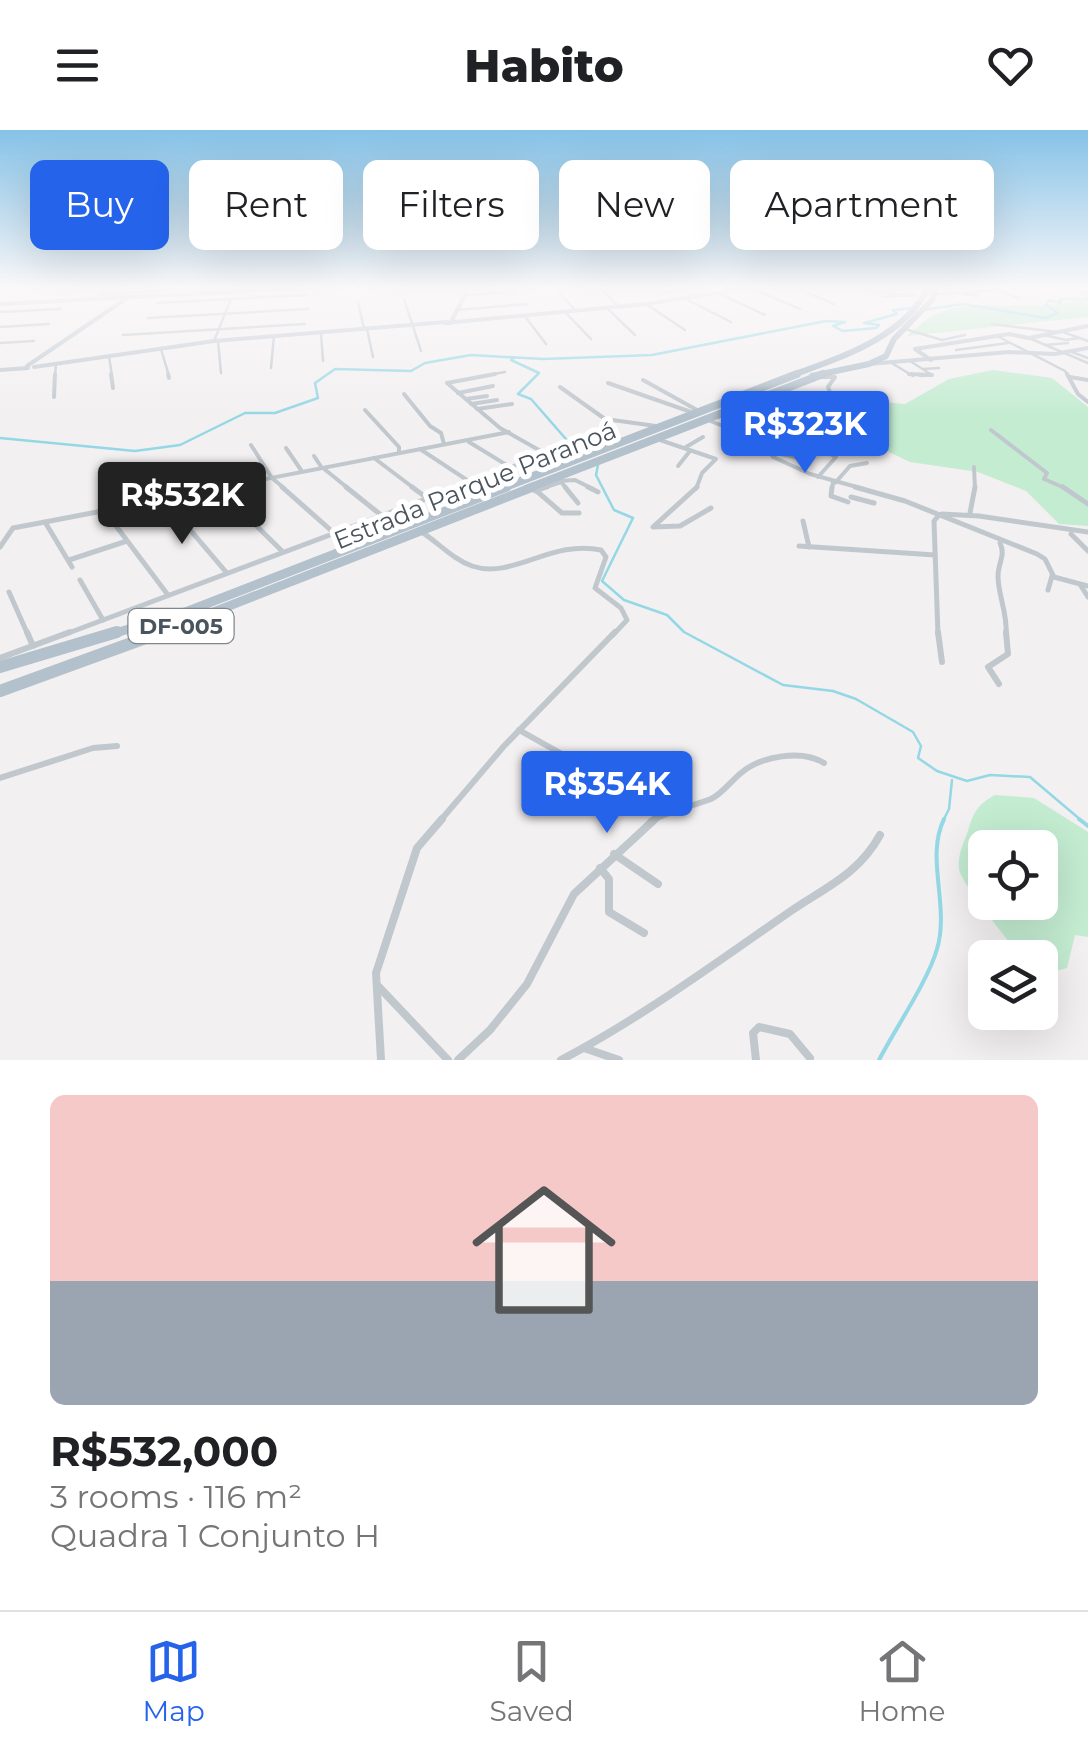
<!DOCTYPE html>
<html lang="en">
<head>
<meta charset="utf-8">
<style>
	body { margin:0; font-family:Montserrat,sans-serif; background:#f6f6f6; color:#202124; height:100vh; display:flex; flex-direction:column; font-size:38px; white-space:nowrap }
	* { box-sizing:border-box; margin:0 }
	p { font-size:32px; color:#757577 }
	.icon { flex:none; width:55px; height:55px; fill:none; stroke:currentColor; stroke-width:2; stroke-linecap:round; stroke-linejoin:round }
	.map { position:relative; height:930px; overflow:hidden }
	.sheet { display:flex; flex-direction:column; background:#fff; flex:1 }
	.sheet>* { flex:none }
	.hud { position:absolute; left:30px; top:30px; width:1030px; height:90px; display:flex; gap:20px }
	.controls { position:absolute; left:968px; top:700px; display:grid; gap:20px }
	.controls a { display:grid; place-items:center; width:90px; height:90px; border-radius:15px; background:#fff; box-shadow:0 10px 40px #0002; font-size:50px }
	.price { position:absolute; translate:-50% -85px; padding:0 22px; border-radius:10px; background:#2563eb; color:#fff; font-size:32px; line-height:65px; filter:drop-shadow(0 2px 5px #0008) }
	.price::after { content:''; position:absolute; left:50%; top:60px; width:30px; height:22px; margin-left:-15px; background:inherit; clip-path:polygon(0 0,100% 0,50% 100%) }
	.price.selected { background:#222; color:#fff }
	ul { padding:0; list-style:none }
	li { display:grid; align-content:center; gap:20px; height:530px; padding:0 50px }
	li+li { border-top:2px solid #e0e0e0 }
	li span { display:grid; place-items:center; height:310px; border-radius:15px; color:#555 }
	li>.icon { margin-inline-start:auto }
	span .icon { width:180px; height:180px; fill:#fffc; stroke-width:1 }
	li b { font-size:42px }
	.tag { padding:0 35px; border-radius:15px; background:#fff; box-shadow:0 10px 40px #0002; font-size:35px; line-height:90px }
	.tag.selected { background:#2563eb; color:#fff }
	header { display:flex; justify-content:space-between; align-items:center; height:130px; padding:0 50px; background:#fff; font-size:45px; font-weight:800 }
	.tabs { display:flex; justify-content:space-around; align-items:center; height:140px; border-top:2px solid #e0e0e0; background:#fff; font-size:28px; color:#757577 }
	.tabs a { display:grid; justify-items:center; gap:5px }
	.tabs .selected { color:#2563eb }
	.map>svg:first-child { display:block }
</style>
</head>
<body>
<header><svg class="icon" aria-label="menu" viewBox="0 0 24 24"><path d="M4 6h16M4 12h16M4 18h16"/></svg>Habito<svg class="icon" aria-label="heart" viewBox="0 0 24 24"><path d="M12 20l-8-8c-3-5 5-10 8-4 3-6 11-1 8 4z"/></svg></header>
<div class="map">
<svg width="1088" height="930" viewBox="0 0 1088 930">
	<rect width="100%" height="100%" fill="#f3f0f1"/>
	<g fill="#c3ecd1" fill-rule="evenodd">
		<path d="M 1075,170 L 1088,171 L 1088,187 L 907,206 C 915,200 923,191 932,186 C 970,165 1033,184 1075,170 Z"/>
		<path d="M 993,240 L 1052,248 L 1088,277 L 1088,396 L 1059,394 L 1026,361 L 978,342 L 910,332 L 826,292 L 844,269 L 905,274 L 949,249 Z"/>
		<path d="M 995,665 L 1034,668 L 1088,702 L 1088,807 L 1075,805 L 1067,838 L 1049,843 L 1040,839 L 1040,828 L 1021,827 C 1009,811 960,752 959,739 C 957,726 964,712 968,701 C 973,683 978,674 995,665 ZM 985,718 L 1040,718 L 1040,772 L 985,772 Z"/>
	</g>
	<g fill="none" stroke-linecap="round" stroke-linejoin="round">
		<g stroke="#94d7e5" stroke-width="2.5">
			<path d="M 1088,162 L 1082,163 L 1088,167"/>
			<path d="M 923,180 L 963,174 L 1045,188 L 1058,183 L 1046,175 L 1049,170 L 1061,173 L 1060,169 L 1088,169"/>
			<path d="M 514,228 L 511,230 L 539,243 L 518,264 L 531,269 L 579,324"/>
			<path d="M 0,308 L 135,321 L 180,315 L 245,283 L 275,283 L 318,268 L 315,253 L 335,239 L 411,241 L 425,233 L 471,225 L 543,229 L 652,225 L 826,191 L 845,192 L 833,196 L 843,201 L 876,198 L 879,195 L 864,193 L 897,184 L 893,180 L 911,178"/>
			<path d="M 598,335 L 596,345 L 614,380 L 633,388 L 602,451 L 624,470 L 667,485 L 684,502 L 783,555 L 833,561 L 856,569 L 913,602 L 921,616 L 918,628 L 937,641 L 967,651 L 990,645 L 1030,647 L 1082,691"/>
			<path d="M 943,691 L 949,679 L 952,650"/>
		</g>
		<g stroke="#94d7e5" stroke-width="4">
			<path d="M 1079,689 L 1088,696"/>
			<path d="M 879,930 C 895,899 928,851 937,819 C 950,776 925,728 944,689"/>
		</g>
		<g stroke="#c0c8ce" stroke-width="2.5">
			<path d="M 605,157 L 601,159 L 619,177"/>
			<path d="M 794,157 L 834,174"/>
			<path d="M 987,157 L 1020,168"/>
			<path d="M 1006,157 L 1026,162"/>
			<path d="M 1034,157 L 1042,159"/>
			<path d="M 751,158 L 800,179"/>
			<path d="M 0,160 L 47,157"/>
			<path d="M 559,162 L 576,181"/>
			<path d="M 875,162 L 914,165"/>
			<path d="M 664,163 L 701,157"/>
			<path d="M 718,163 L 765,185"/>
			<path d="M 935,164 L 1002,160"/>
			<path d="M 965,164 L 979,166"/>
			<path d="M 465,165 L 515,161"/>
			<path d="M 883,167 L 913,165"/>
			<path d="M 684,168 L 731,192"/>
			<path d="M 404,169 L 421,221"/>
			<path d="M 358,172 L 364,199"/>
			<path d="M 157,173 L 308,165"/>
			<path d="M 646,174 L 685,200"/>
			<path d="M 607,178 L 635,205"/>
			<path d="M 457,180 L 527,174"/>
			<path d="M 0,182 L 61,179"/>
			<path d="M 565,182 L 591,209"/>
			<path d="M 524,185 L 546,214"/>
			<path d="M 148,188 L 308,179"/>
			<path d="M 992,194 L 1058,202"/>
			<path d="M 0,197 L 49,194"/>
			<path d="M 367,199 L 373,227"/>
			<path d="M 905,199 L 942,210 L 965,205"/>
			<path d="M 1063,202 L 1088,211"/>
			<path d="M 321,203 L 323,231"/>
			<path d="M 123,205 L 305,194"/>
			<path d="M 1044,205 L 1066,210 L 1079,208"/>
			<path d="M 997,206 L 1065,241 L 1068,246"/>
			<path d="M 1029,208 L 1088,233"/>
			<path d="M 214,211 L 231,169"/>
			<path d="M 218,211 L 221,243"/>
			<path d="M 0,213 L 34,211"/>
			<path d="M 1045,215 L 1068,213"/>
			<path d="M 161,219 L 169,246"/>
			<path d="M 956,220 L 1008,213"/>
			<path d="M 1072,222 L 1088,228"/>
			<path d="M 109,226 L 112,246"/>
			<path d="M 910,231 L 932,245"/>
			<path d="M 890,232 L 913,246"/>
			<path d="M 271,238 L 274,206"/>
			<path d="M 923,239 L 939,238"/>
			<path d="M 55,246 L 56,234"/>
			<path d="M 482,246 L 505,242"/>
			<path d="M 920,246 L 932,245"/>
		</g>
		<g stroke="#c0c8ce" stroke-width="4">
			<path d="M 111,244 L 113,258"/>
			<path d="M 168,244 L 169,248"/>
			<path d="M 495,244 L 447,253 L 500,298 L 546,324"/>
			<path d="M 909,244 L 932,245"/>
			<path d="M 1067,244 L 1078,264 L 1088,272"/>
			<path d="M 816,247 L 835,247 L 828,257 L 831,265 L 849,263"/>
			<path d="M 1070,247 L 1088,250"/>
			<path d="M 643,250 L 697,280"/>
			<path d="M 608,253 L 694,283"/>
			<path d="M 560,257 L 605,289 L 656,296"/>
			<path d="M 458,263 L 493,256"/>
			<path d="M 404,264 L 430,296 L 441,303 L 444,314"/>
			<path d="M 54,267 L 55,244"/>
			<path d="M 466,269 L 487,266"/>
			<path d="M 471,274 L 497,270"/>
			<path d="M 477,279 L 512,274"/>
			<path d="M 365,280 L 399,317 L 399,323"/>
			<path d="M 708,290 L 765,313 L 773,327 L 810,344 L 864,359"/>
			<path d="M 991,300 L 1047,343 L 1044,349 L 1067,359"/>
			<path d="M 657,309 L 716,329 L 702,343 L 696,359"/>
			<path d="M 469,312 L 510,337"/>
			<path d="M 818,313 L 815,316 L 836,327 L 818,347"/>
			<path d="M 251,315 L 272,348 L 285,359"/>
			<path d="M 686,317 L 703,307"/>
			<path d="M 286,318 L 301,340"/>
			<path d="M 420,319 L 470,352"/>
			<path d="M 777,323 L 808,330 L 812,320"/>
			<path d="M 314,326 L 322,338"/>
			<path d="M 374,328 L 415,359"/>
			<path d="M 678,336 L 690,321"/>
			<path d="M 974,337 L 975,359"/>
			<path d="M 323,338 L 349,359"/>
			<path d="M 559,351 L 575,350 L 593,359"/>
			<path d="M 835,353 L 850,336 L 867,333"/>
			<path d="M 214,359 L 509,302"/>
			<path d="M 452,359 L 546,324"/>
			<path d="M 540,359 L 561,352 L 567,359"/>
			<path d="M 832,359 L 833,352"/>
		</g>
		<g stroke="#c0c8ce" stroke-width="5">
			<path d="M 282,357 L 334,403"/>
			<path d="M 346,357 L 381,385"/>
			<path d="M 412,357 L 427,368"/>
			<path d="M 532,357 L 562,383 L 579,383"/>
			<path d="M 565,357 L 578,373"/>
			<path d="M 588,357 L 598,362"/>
			<path d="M 697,357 L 653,397 L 680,396 L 711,378"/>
			<path d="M 832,357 L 831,366 L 848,372"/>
			<path d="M 855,357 L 905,371 L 1037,424 L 1045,429 L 1054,447 L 1088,456"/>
			<path d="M 1063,357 L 1088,374"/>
			<path d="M 218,358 L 283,422"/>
			<path d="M 535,361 L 547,357"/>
			<path d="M 851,367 L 874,373"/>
			<path d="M 163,368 L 226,442"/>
			<path d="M 403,377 L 413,385 L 425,386"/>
			<path d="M 104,380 L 168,465"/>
			<path d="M 970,383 L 975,357"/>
			<path d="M 942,384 L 979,386 L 1088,402"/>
			<path d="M 803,391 L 809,417"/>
			<path d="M 45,392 L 227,357"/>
			<path d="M 420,401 C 438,412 452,429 472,436 C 512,450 552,409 601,420 L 606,427 L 595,458 L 621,478 L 627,490 L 613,505"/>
			<path d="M 1071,404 L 1088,421"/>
			<path d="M 1000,413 C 1006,425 998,433 998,446 C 998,466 1008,483 1006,505"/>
			<path d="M 799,416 L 935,425"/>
			<path d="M 0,417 L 13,398 L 45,392 L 72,437"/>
			<path d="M 69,430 L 127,411"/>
			<path d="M 80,450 L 103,490"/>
			<path d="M 1081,456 L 1088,467"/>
			<path d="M 1048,460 L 1052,446"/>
			<path d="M 9,462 L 28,505"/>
			<path d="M 63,505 L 458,357"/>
			<path d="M 938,505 L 934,391 L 939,385"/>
		</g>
		<g stroke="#c0c8ce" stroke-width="6">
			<path d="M 27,502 L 33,516"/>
			<path d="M 938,502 L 942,532"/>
			<path d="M 0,528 L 70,502"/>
			<path d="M 999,554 L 988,537 L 1008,524 L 1006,502"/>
			<path d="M 519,600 L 594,642"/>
			<path d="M 0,648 L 93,618 L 117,616"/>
			<path d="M 440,691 L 504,616 L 615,502"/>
			<path d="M 651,691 C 671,680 690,677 711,669 C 722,664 731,651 741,643 C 761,626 802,619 824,633"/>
		</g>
		<g stroke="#c0c8ce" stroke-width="8">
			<path d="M 614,724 L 658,754"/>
			<path d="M 600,738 L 609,749 L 609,782 L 644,803"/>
			<path d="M 379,857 L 448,930"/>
			<path d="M 584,918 L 619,930"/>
			<path d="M 381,930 L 376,843 L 417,718 L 442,689"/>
			<path d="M 458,930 L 490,900 L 527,854 L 574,764 L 655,689"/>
			<path d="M 561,930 C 641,888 713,835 788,783 C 824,758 858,745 880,705"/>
			<path d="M 756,930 L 753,903 L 759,897 L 790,904 L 810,928"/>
		</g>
		<g stroke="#c0c9d2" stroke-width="4">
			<path d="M 851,157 L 875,162 L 910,157"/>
			<path d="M 99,164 L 214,157"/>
			<path d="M 0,174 L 321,157"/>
			<path d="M 451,192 L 469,157"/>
			<path d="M 451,193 L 445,193 L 646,174 L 753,157"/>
			<path d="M 931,230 L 915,219 L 1009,204 L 1029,208 L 1088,196"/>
			<path d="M 869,234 L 1009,222 L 1055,224 L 1088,218"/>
			<path d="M 27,236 L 127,168"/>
			<path d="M 34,237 L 214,211 L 446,192"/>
			<path d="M 0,240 L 28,238"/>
		</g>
		<g stroke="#b3c1cc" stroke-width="6">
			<path d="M 790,246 C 841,227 902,209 929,157"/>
			<path d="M 812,246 L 869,234 L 886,226 L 894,209 L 933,169 L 936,157"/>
		</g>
		<g stroke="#b3c1cc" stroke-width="8">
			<path d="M 500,359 L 797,244"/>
			<path d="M 526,359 L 823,244"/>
		</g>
		<g stroke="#b3c1cc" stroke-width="9">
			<path d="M 109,505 L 188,481 L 507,357"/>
			<path d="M 155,505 L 533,357"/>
		</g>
		<g stroke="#b3c1cc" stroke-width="12">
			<path d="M 0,537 L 117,502"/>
			<path d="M 0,561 L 162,502"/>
		</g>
	</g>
	<linearGradient id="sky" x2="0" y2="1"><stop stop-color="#86c2e7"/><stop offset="0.55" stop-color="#faf8f9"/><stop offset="1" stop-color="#faf8f9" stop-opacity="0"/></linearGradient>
	<rect width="1088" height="287" fill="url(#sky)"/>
	<g text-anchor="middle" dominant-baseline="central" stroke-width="10" stroke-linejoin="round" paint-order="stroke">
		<rect fill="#fff" stroke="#80878d" stroke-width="2.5" x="128.5" y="479" width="105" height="34" rx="8"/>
		<g font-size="22" font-weight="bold" fill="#4a545c">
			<text x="181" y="496">DF-005</text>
		</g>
		<g font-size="25" fill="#4a545c" stroke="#fff">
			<text transform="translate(475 355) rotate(-22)">Estrada Parque Paranoá</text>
		</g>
	</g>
</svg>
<div class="controls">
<a><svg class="icon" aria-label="locate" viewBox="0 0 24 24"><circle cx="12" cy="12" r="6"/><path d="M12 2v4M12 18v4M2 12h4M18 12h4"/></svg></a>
<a><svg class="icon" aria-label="layers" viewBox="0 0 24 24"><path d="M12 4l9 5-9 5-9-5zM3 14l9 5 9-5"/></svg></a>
</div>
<b class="price" style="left:805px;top:346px">R$323K</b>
<b class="price selected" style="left:182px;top:417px">R$532K</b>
<b class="price" style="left:607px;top:706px">R$354K</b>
<div class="hud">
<a class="tag selected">Buy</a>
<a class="tag">Rent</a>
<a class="tag">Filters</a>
<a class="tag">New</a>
<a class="tag">Apartment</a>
</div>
</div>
<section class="sheet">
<ul>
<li><span style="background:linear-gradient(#f6c9c9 60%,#9aa5b1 0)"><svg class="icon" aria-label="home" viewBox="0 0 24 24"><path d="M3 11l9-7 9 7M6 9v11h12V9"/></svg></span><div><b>R$532,000</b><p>3 rooms · 116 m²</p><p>Quadra 1 Conjunto H</p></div></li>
</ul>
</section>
<nav class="tabs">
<a class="selected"><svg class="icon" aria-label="map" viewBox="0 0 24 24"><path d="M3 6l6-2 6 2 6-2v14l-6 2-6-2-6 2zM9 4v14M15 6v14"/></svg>Map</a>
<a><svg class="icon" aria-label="saved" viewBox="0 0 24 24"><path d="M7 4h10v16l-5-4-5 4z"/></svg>Saved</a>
<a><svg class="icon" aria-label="home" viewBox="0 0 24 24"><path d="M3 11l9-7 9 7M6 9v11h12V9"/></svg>Home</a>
</nav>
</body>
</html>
